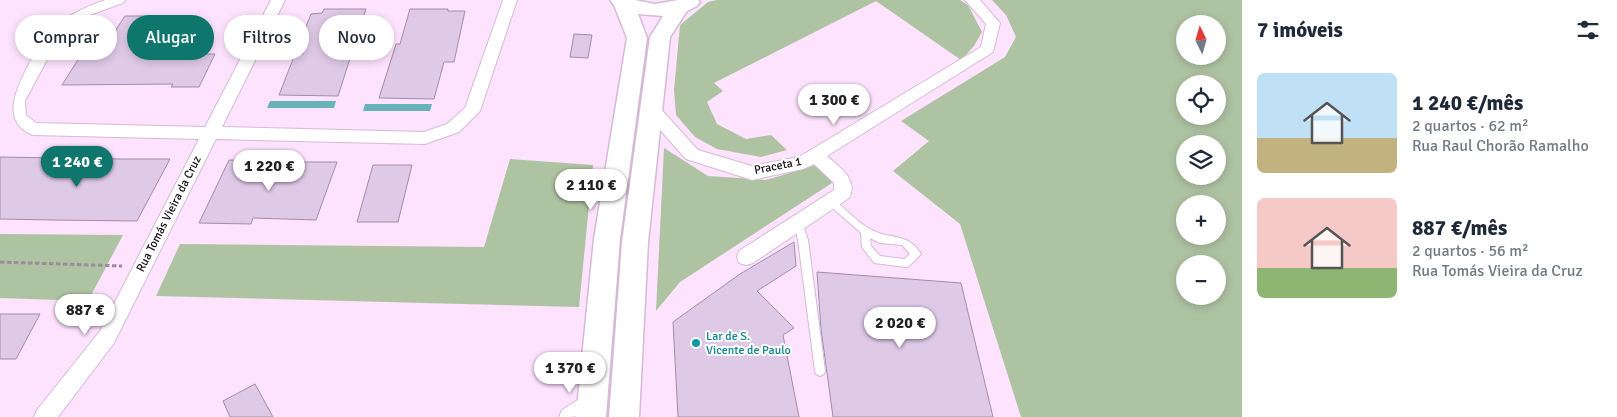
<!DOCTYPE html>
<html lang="pt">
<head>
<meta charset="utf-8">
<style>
	body { margin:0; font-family:Signika,sans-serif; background:#f2f2f3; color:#1f2937; height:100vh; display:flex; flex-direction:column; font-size:19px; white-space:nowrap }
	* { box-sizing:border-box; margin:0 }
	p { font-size:16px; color:#747a83 }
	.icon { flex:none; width:28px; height:28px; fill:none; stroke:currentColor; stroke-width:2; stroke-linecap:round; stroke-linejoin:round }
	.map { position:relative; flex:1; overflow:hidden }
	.drawer { display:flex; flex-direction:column; background:#fff; width:375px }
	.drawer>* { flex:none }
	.guide { position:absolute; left:15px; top:15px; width:475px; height:45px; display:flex; gap:10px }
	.needle { width:32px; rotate:355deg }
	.controls { position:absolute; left:1176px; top:15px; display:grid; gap:10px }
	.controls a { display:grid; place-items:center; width:50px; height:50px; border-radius:50%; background:#fff; box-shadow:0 2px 8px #0003; font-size:25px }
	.price { position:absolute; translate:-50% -42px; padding:0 11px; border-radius:18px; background:#fff; color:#222; font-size:16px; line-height:32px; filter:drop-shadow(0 1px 2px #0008) }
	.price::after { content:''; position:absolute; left:50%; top:30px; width:15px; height:11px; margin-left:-8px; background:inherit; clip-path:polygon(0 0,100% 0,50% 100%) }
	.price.on { background:#0f766e; color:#fff }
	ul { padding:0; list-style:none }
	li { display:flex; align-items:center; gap:15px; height:125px; padding:0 15px }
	li span { display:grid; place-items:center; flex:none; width:140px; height:100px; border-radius:8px; color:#555 }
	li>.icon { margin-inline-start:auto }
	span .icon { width:60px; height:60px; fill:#fffc; stroke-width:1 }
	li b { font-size:21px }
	h2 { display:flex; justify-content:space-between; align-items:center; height:60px; padding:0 15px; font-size:21px }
	.pill { padding:0 18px; border-radius:22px; background:#fff; box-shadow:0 2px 8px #0003; font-size:18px; line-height:45px }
	.pill.on { background:#0f766e; color:#fff }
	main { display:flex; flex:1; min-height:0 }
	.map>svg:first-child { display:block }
</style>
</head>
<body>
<main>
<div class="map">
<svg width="1242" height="417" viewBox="0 0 1242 417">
	<rect width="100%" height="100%" fill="#fee3fe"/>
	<g fill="#aec3a2" fill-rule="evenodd">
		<path d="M 717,0 L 960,0 L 968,5 L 982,32 L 974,46 L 961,60 L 876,1 L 714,83 L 723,91 L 707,102 L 717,124 L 746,139 L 771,135 L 787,150 L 761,157 L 717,149 L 695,137 L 676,115 L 674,90 L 680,25 L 708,2 Z"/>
		<path d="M 992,0 L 1242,0 L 1242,417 L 1021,417 L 960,224 L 893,171 L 929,141 L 901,121 L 1005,57 L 1016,37 L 1006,15 ZM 1185,24 L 1218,24 L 1218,56 L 1185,56 ZM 1185,84 L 1218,84 L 1218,116 L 1185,116 ZM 1185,144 L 1218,144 L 1218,176 L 1185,176 ZM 1185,204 L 1218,204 L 1218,236 L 1185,236 ZM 1185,264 L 1218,264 L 1218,296 L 1185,296 Z"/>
		<path d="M 664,148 L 708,176 L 766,180 L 817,165 L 835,181 L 680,282 L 656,311 Z"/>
		<path d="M 510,159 L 593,165 L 579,307 L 156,296 L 180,244 L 484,247 Z"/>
		<path d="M 0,234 L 123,235 L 88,301 L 0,298 Z"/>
	</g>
	<g fill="#68b3ba">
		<path d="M 270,101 L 336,101 L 334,108 L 267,108 Z"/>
		<path d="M 365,104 L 432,104 L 430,111 L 363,111 Z"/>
	</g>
	<g fill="#dec9e7" stroke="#a18da9">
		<path d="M 324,9 L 366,9 L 338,96 L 279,95 L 295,54 L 303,54 L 303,34 L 311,14 L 322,13 Z"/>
		<path d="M 410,9 L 448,9 L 448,11 L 465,11 L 454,62 L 444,62 L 434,99 L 379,98 L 396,44 L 400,44 Z"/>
		<path d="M 125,16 L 158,16 L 136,54 L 215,54 L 199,87 L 171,87 L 173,84 L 62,85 L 81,55 L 99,55 Z"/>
		<path d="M 574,34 L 592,35 L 588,58 L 570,57 Z"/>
		<path d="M 0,157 L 121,159 L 170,159 L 137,221 L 52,220 L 0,219 Z"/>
		<path d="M 229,160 L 304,162 L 337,162 L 316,220 L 253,218 L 251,224 L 199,223 Z"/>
		<path d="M 373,165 L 412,165 L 398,222 L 357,222 Z"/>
		<path d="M 794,242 L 796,266 L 757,291 L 794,328 L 783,335 L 799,417 L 678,417 L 673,322 L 740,274 Z"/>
		<path d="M 817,272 L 961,283 L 993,417 L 833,417 L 821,329 Z"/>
		<path d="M 0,314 L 40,314 L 16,359 L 0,359 Z"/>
		<path d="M 255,384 L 273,417 L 230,417 L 223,401 Z"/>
	</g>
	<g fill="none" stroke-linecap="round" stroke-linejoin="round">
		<g stroke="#d4bad5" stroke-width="2">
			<g id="lane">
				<path d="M 831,199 L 834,200 C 846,209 857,222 870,229 C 890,241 907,231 921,254 L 909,266 L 906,267 L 874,263 L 862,247 L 861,233 L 828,204 L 827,202 L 828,200 ZM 870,238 L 880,243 L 902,245 L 910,254 L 904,259 L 880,256 L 871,246 Z"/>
				<path d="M 798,219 L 801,220 L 802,223 L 808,240 L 825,371 L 824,374 L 820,376 L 816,374 L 815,371 L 798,240 L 794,223 L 795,220 Z"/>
			</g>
		</g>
		<g stroke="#d4bad5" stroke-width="2">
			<g id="street">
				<path d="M 105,0 L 125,0 L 123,3 L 87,16 L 58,39 L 25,101 L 26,115 L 36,123 L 205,127 L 271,0 L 285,0 L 222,127 L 424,132 L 447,124 L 465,108 L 503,0 L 517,0 L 480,111 L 459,132 L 425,144 L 216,139 L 114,343 L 58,417 L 34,417 L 37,410 L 100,331 L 199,139 L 33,135 C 0,122 16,89 29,64 C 35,54 40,39 49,31 C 66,16 83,8 105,0 Z"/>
				<path d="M 965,0 L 980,0 L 1000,23 L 993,52 L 827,156 C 839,167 859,179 849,198 L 753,263 L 746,265 L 739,263 L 737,257 L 739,251 L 834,190 L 834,183 L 814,164 L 803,169 L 752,180 L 686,159 L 645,113 L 643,109 L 645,105 L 651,103 L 657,105 L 698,150 L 752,166 L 799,157 L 981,47 L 986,24 Z"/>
				<path d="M 592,391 L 599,394 L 603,401 C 594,417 577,417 559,417 L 562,410 Z"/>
			</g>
		</g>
		<g stroke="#d4bad5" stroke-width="3">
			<path id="secondary" d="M 610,0 L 635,0 L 655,4 L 678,0 L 698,0 L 700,2 L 697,6 L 687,11 L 670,37 L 648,242 L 639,417 L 609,417 L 622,242 L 650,37 L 663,16 L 638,14 L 647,38 L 620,239 L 606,417 L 576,417 L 594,239 L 627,38 L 614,5 Z"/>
		</g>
		<path stroke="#9f8b9f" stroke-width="3" stroke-dasharray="4.5 2.5" stroke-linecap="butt" d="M 0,262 L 122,266"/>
		<use href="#lane" fill="#fff" fill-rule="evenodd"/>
		<use href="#street" fill="#fff" fill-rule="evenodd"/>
		<use href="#secondary" fill="#fff" fill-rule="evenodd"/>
	</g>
	<circle fill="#0f9aa8" stroke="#fff" stroke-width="2" cx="696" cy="343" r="5"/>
	<g text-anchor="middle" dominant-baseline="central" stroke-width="4" stroke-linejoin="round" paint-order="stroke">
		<g font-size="12" fill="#160d16" stroke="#fff">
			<text transform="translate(778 166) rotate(-11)">Praceta 1</text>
			<text transform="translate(169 214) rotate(-63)">Rua Tomás Vieira da Cruz</text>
		</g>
		<g font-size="12" fill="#0d838f" stroke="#fff" text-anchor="start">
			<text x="706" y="336">Lar de S.<tspan x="706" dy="14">Vicente de Paulo</tspan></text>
		</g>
	</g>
</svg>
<div class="controls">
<a><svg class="needle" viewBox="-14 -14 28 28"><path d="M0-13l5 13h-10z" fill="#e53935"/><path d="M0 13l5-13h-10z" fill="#747a83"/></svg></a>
<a><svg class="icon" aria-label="locate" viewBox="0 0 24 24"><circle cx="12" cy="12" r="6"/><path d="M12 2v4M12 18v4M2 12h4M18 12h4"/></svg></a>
<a><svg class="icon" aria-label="layers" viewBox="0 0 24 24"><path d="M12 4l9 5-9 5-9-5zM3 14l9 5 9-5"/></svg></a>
<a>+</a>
<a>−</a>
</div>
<b class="price" style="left:834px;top:126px">1 300 €</b>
<b class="price on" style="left:77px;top:188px">1 240 €</b>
<b class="price" style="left:269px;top:192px">1 220 €</b>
<b class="price" style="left:591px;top:211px">2 110 €</b>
<b class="price" style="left:85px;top:336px">887 €</b>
<b class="price" style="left:900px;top:349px">2 020 €</b>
<b class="price" style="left:570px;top:394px">1 370 €</b>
<div class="guide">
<a class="pill">Comprar</a>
<a class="pill on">Alugar</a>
<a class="pill">Filtros</a>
<a class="pill">Novo</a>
</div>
</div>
<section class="drawer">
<h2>7 imóveis<svg class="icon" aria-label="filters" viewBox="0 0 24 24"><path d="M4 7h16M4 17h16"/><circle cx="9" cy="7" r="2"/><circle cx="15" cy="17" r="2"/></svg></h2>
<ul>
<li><span style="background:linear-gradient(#bfe0f5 65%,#c2b280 0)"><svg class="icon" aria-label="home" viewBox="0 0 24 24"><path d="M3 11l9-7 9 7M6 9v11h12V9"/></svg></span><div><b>1 240 €/mês</b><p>2 quartos · 62 m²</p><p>Rua Raul Chorão Ramalho</p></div></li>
<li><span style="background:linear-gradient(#f6c9c9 70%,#8fb573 0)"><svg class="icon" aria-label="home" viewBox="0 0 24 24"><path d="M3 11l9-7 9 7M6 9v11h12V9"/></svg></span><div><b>887 €/mês</b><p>2 quartos · 56 m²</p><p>Rua Tomás Vieira da Cruz</p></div></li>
</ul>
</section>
</main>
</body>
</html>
